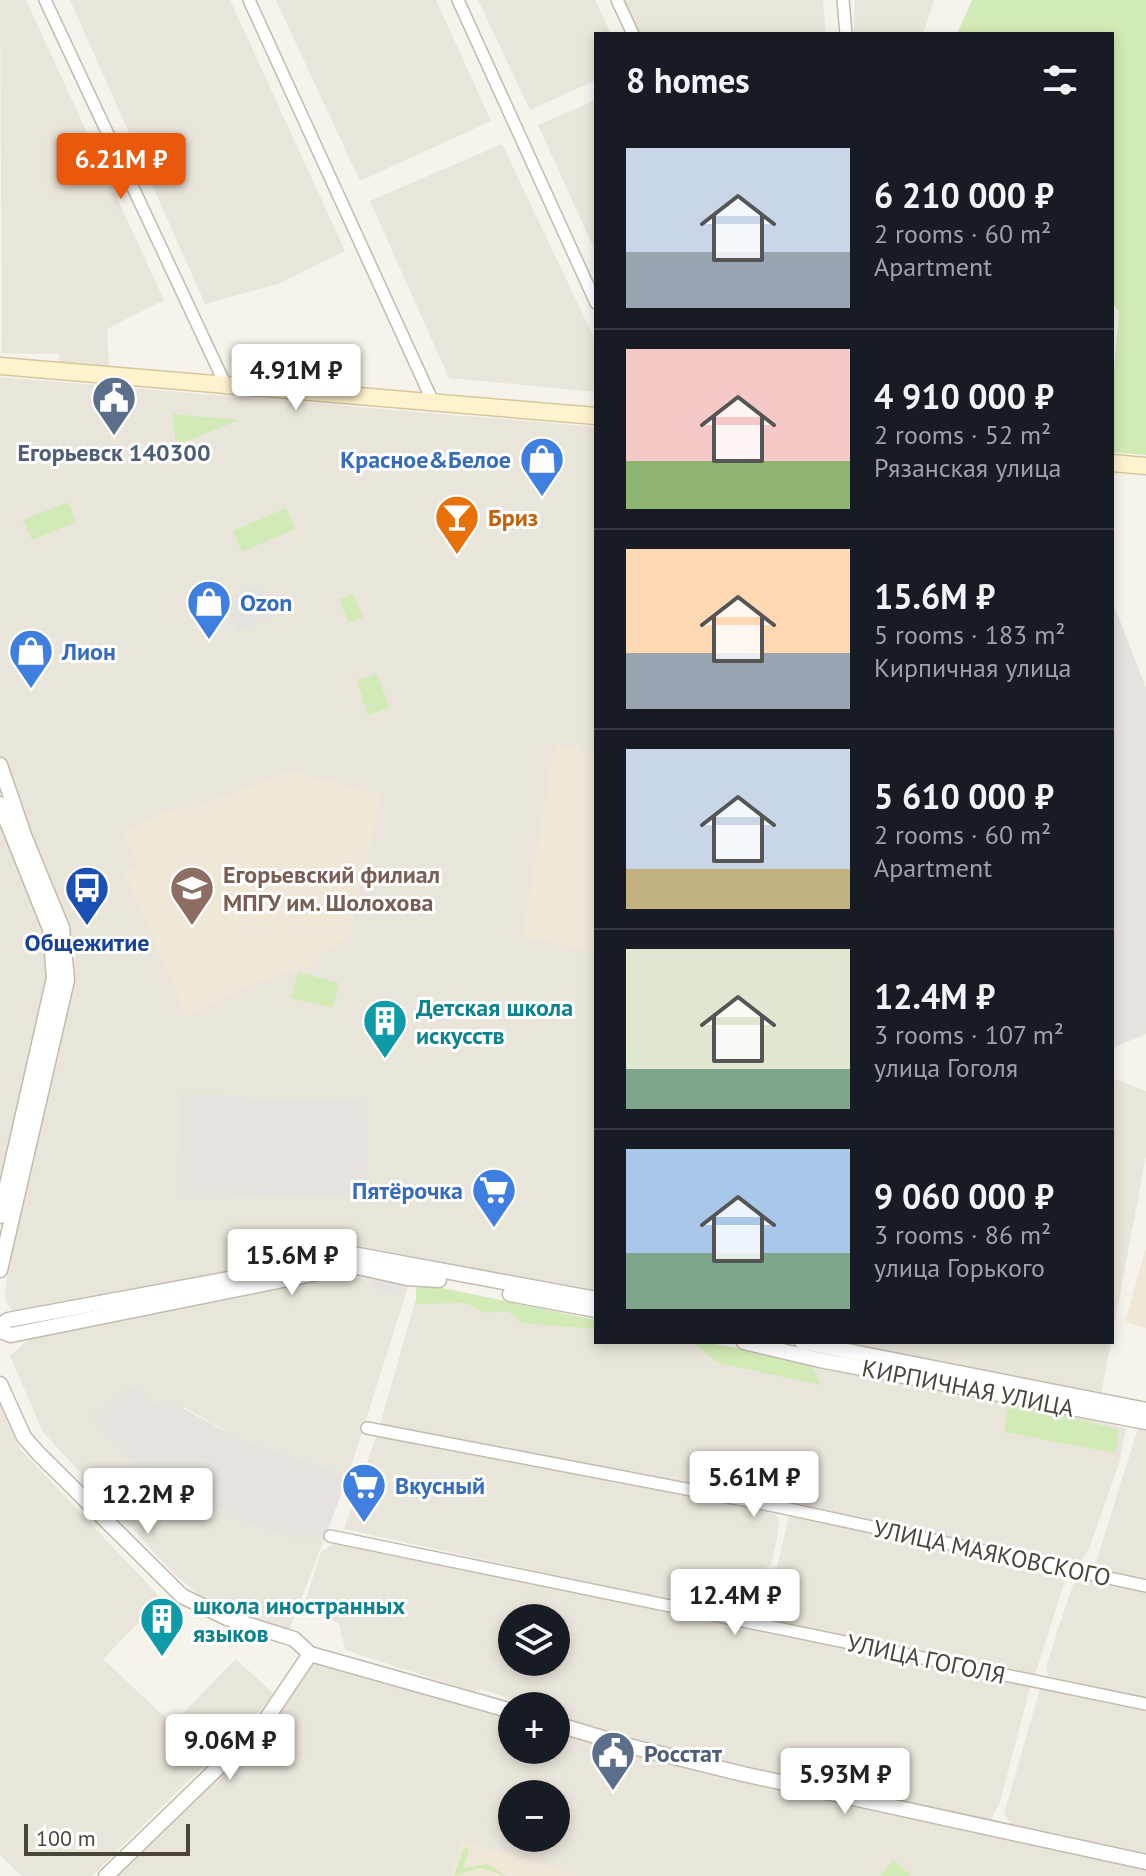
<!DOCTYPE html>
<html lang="en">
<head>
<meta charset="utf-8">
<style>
	body { margin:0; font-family:"PT Sans",sans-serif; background:#20242c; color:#f1f3f6; height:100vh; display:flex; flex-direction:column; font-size:30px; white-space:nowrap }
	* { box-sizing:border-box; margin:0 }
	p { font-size:26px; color:#9ea1a6 }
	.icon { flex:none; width:44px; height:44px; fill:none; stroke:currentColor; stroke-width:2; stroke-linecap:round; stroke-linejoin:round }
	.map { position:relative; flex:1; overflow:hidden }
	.drawer { position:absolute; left:594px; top:32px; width:520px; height:1312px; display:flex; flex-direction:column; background:#171b24; border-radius:0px; box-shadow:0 4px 12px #0003 }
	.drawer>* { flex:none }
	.controls { position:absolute; left:498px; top:1604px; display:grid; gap:16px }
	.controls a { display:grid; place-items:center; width:72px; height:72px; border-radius:50%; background:#171b24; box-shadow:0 4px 12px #0003; font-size:40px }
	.scale { position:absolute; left:24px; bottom:20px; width:166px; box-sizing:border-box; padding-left:8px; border:4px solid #4b4439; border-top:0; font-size:22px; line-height:28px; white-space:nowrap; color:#4b4439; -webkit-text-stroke:6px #fff; paint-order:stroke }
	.price { position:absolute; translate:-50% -68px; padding:0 18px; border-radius:8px; background:#fff; color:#222; font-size:26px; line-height:52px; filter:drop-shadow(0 2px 4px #0008) }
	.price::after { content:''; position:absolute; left:50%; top:48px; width:24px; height:18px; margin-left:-12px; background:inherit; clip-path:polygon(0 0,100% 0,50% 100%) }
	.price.active { background:#ea580c; color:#fff }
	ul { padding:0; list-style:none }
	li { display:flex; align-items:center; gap:24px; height:200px; padding:0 32px }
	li+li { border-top:2px solid #363941 }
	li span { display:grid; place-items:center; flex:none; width:224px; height:160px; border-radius:0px; color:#555 }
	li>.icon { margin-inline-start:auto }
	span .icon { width:96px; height:96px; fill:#fffc; stroke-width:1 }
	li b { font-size:34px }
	h2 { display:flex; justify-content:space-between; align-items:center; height:96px; padding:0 32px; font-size:34px }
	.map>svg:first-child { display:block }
</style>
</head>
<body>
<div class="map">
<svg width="1146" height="1876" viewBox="0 0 1146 1876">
	<rect width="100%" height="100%" fill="#f6f3ec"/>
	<g fill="#eae5da" fill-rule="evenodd">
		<path d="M 0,0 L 26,0 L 164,300 L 107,329 L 109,367 L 60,362 L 59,354 L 2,353 Z"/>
		<path d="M 70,0 L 230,0 L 345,251 L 278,284 L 205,304 Z"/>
		<path d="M 276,0 L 436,0 L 491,121 L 360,181 Z"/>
		<path d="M 478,0 L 595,0 L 611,34 L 596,34 L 596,80 L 530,110 Z"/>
		<path d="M 624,0 L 823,0 L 826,34 L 640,34 Z"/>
		<path d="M 855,0 L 934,0 L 923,34 L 854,34 Z"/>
		<path d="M 596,100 L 596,253 L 538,125 Z"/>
		<path d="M 502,144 L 596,342 L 596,392 L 449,378 L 370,201 Z"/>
		<path d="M 0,377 L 596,427 L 596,1295 L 373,1249 L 352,1249 L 23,1313 L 10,1309 L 5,1297 L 9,1260 L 25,1179 L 73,990 L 75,956 L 70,933 L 0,766 Z"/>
		<path d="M 0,821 L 45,934 L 49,969 L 0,1183 Z"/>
		<path d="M 1112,1078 L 1146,1091 L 1146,1156 L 1112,1336 Z"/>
		<path d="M 329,1274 L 370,1276 L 408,1287 L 348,1476 L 238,1438 L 184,1407 L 141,1474 L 152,1466 L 194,1487 L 193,1493 L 245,1523 L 290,1537 L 325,1537 L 288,1633 L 212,1605 L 174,1574 L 43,1432 L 10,1356 L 30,1338 Z"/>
		<path d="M 420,1284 L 596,1321 L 596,1342 L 695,1342 L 824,1369 L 1068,1412 L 1126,1429 L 1119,1463 L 1089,1549 L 1082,1560 L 1072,1564 L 380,1425 Z"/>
		<path d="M 832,1342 L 1111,1342 L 1101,1394 Z"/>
		<path d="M 0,1405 L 20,1449 L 162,1599 L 103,1659 L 172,1724 L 236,1659 L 275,1695 L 92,1876 L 22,1876 L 0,1855 Z"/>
		<path d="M 1138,1428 L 1146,1429 L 1146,1580 L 1094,1569 Z"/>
		<path d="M 377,1434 L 775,1512 L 779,1523 L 777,1539 L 771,1565 L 766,1567 L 757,1619 L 344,1529 Z"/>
		<path d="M 789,1516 L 1068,1571 L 1034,1678 L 773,1623 L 766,1614 Z"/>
		<path d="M 337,1541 L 1031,1684 L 1000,1802 L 990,1822 L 703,1757 L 556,1716 L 556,1706 L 520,1706 L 512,1704 L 508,1698 L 482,1689 L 475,1692 L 345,1650 L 339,1623 L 302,1611 L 321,1552 ZM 512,1618 L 556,1618 L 556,1662 L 512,1662 Z"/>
		<path d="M 1082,1575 L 1146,1589 L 1146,1698 L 1048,1676 L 1046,1668 L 1057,1632 L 1075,1579 Z"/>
		<path d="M 310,1654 L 512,1711 L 512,1750 L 556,1750 L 556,1724 L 1146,1862 L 1146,1876 L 106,1876 L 263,1724 ZM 512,1794 L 556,1794 L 556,1838 L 512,1838 Z"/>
		<path d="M 1040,1689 L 1146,1710 L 1146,1854 L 1011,1824 L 1004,1814 Z"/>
	</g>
	<g fill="#e6e2dd">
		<path d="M 1112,600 L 1146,688 L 1146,1034 L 1112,1048 Z"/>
		<path d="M 180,1095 L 240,1096 L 251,1101 L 366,1100 L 367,1196 L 177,1194 Z"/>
		<path d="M 133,1386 L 153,1403 L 169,1401 L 238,1438 L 348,1476 L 325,1537 L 290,1537 L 245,1523 L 192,1493 L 194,1486 L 152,1466 L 141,1475 L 93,1416 Z"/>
	</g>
	<g fill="#efe8d6">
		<path d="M 555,745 L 596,754 L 596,953 L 523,936 Z"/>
		<path d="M 291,771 L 381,795 L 350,936 L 326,951 L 311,966 L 259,982 L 187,1016 L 125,873 L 138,866 L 123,831 L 185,805 L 188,810 Z"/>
		<path d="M 1146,1248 L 1146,1328 L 1125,1322 Z"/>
		<path d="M 462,1841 L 576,1874 L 577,1876 L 451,1876 Z"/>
	</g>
	<g fill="#d2eab5">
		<path d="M 972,0 L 1146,0 L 1146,455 L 1112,452 L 1112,391 L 1119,312 L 1112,301 L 1112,34 L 957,34 Z"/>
		<path d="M 172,414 L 239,420 L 176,445 Z"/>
		<path d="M 68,502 L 76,522 L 32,540 L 23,520 Z"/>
		<path d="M 286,508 L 295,529 L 242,552 L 233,531 Z"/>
		<path d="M 353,594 L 363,617 L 349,623 L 339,599 Z"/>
		<path d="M 377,674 L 389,708 L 368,715 L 357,680 Z"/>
		<path d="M 298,972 L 339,983 L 333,1008 L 291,998 Z"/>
		<path d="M 423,1284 L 596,1320 L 596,1329 L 522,1323 L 508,1311 L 485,1313 L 466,1303 L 416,1304 L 416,1288 Z"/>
		<path d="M 650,1342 L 705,1342 L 810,1363 L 821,1385 L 718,1363 L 694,1344 Z"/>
		<path d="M 1008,1406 L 1066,1416 L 1119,1430 L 1116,1453 L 1004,1432 Z"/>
		<path d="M 464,1847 L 469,1849 L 463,1868 L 488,1864 L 506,1876 L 480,1868 L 454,1876 Z"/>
		<path d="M 893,1860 L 910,1875 L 909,1876 L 880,1876 Z"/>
	</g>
	<g fill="#e5e3e0">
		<path d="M 261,584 L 274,616 L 237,631 L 224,599 Z"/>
		<path d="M 375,1270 L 404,1280 L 399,1296 L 371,1287 Z"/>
	</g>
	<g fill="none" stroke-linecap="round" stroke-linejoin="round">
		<g stroke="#c2bbae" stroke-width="14">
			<g id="minor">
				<path d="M 45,0 L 227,388"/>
				<path d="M 249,0 L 433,402"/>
				<path d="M 458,0 L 596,303"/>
				<path d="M 617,0 L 633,34"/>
				<path d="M 843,0 L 846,34"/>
				<path d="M 367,1428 L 770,1505 L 1146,1586"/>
				<path d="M 330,1536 L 1146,1704"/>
			</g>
		</g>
		<g stroke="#c2bbae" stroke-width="17">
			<g id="tertiary">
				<path d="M 0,765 L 25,838 L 62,928 L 67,980 L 0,1270"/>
				<path d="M 0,804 L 50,929 L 54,978 L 0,1216"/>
				<path d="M 510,1294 L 596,1310"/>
				<path d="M 0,1326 L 8,1320 L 358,1255 L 596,1299"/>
				<path d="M 0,1331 L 11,1335 L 342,1268 L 358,1267 L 407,1278 L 439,1280"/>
				<path d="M 744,1342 L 820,1360 L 1146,1422"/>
				<path d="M 802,1342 L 1146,1410"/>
				<path d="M 0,1384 L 24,1437 L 38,1453 L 182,1596 L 227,1618 L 294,1639 L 310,1654 L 512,1711"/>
				<path d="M 556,1724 L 629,1746 L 743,1774 L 1146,1862"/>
				<path d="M 106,1876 L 263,1724 L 310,1654"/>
			</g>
		</g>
		<g stroke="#d6c79b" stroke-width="19">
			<g id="secondary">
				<path d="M 0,366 L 596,416"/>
				<path d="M 1112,463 L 1146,466"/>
			</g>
		</g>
		<use href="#minor" stroke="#fff" stroke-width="11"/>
		<use href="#tertiary" stroke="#fff" stroke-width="14"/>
		<use href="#secondary" stroke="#fff3cd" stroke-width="16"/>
	</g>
	<defs>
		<g id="civic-pin" transform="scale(2.3)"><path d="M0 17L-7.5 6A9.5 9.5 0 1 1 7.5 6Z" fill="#5c6f8a" stroke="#fff"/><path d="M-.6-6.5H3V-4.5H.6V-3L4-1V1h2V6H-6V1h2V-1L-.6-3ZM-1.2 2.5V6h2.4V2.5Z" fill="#fff"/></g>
		<g id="shop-pin" transform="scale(2.3)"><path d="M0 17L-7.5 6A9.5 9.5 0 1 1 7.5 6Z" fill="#3f7fe0" stroke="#fff"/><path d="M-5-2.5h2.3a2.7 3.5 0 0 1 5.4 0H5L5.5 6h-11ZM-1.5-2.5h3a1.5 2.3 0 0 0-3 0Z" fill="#fff"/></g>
		<g id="bar-pin" transform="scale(2.3)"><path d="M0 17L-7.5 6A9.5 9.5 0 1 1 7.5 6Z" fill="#e8710a" stroke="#fff"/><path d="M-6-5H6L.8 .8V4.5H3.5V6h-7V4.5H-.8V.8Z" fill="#fff"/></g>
		<g id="bus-pin" transform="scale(2.3)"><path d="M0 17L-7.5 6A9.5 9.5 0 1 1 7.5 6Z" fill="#1a4fb4" stroke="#fff"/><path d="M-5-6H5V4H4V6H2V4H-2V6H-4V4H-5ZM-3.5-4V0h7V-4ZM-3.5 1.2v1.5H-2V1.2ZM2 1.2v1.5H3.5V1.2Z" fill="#fff"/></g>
		<g id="university-pin" transform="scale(2.3)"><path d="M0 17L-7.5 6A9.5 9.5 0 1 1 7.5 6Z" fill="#8d6e63" stroke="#fff"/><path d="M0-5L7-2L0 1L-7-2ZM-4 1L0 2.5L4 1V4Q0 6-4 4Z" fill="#fff"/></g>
		<g id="building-pin" transform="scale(2.3)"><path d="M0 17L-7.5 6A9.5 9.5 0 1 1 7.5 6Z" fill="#0f9aa8" stroke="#fff"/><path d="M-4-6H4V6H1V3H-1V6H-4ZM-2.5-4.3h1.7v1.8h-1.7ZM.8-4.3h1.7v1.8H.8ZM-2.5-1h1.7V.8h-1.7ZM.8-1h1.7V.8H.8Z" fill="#fff"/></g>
		<g id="supermarket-pin" transform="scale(2.3)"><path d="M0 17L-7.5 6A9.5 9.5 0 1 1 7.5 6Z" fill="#3f7fe0" stroke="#fff"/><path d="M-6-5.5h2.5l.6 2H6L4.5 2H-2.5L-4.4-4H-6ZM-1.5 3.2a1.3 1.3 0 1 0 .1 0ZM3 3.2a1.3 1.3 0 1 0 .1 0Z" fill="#fff"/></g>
	</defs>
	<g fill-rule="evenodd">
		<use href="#civic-pin" x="114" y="398"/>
		<use href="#shop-pin" x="542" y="459"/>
		<use href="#bar-pin" x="457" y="517"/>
		<use href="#shop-pin" x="209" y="602"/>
		<use href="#shop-pin" x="31" y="651"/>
		<use href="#bus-pin" x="87" y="888"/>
		<use href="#university-pin" x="192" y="888"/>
		<use href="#building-pin" x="385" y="1021"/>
		<use href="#supermarket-pin" x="494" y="1190"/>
		<use href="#supermarket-pin" x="364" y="1485"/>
		<use href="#building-pin" x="162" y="1619"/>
		<use href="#civic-pin" x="613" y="1753"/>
	</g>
	<g text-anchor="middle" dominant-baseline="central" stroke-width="6" stroke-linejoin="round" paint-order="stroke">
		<g font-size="24" font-weight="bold" fill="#4e5e75" stroke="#fff">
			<text x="114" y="452">Егорьевск 140300</text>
			<text x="644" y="1753" text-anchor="start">Росстат</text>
		</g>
		<g font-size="24" font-weight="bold" fill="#366cbe" stroke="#fff" text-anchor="start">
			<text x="511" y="459" text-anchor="end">Красное&amp;Белое</text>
			<text x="240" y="602">Ozon</text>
			<text x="62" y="651">Лион</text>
			<text x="463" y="1190" text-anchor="end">Пятёрочка</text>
			<text x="395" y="1485">Вкусный</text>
		</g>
		<g font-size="24" font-weight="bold" fill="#c56008" stroke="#fff" text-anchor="start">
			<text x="488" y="517">Бриз</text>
		</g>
		<g font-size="24" font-weight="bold" fill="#785e54" stroke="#fff" text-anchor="start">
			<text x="223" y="874">Егорьевский филиал<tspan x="223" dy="28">МПГУ им. Шолохова</tspan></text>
		</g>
		<g font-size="24" font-weight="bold" fill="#164399" stroke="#fff">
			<text x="87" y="942">Общежитие</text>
		</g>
		<g font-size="24" font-weight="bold" fill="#0d838f" stroke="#fff" text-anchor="start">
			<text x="416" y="1007">Детская школа<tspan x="416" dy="28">искусств</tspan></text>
			<text x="193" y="1605">школа иностранных<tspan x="193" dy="28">языков</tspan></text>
		</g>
		<g font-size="24" fill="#4b4439" stroke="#fff">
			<text transform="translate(968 1388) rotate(11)">КИРПИЧНАЯ УЛИЦА</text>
			<text transform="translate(992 1553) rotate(12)">УЛИЦА МАЯКОВСКОГО</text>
			<text transform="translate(926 1659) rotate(12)">УЛИЦА ГОГОЛЯ</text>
		</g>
	</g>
</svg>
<div class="controls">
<a><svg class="icon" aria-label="layers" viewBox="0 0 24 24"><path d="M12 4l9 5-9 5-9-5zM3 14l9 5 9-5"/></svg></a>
<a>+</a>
<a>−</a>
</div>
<div class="scale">100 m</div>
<b class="price active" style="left:121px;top:201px">6.21M ₽</b>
<b class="price" style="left:296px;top:412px">4.91M ₽</b>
<b class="price" style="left:292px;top:1297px">15.6M ₽</b>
<b class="price" style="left:754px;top:1519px">5.61M ₽</b>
<b class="price" style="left:148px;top:1536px">12.2M ₽</b>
<b class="price" style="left:735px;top:1637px">12.4M ₽</b>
<b class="price" style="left:230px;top:1782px">9.06M ₽</b>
<b class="price" style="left:845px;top:1816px">5.93M ₽</b>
<section class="drawer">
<h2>8 homes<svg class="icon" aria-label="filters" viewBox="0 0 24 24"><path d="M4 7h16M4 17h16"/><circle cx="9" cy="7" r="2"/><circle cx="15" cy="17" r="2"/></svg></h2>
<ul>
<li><span style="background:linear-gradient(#c9d6e8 65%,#9aa5b1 0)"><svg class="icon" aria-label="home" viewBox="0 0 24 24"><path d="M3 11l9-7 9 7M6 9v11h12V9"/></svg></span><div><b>6 210 000 ₽</b><p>2 rooms · 60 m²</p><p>Apartment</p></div></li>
<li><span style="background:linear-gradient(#f6c9c9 70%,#8fb573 0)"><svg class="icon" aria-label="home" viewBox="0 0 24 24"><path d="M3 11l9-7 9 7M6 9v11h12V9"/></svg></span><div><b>4 910 000 ₽</b><p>2 rooms · 52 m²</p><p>Рязанская улица</p></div></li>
<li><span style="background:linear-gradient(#ffd9b3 65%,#9aa5b1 0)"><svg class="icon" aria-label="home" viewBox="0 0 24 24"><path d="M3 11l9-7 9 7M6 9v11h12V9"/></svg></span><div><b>15.6M ₽</b><p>5 rooms · 183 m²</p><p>Кирпичная улица</p></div></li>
<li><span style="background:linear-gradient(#c9d6e8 75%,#c2b280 0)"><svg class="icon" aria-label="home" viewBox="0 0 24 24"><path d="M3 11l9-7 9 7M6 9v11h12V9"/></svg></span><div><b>5 610 000 ₽</b><p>2 rooms · 60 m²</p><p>Apartment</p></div></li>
<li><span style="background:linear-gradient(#dfe7d0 75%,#7fa58c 0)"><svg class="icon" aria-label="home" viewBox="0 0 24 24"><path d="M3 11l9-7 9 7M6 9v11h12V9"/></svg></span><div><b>12.4M ₽</b><p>3 rooms · 107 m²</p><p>улица Гоголя</p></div></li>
<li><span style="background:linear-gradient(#a9c7e8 65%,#7fa58c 0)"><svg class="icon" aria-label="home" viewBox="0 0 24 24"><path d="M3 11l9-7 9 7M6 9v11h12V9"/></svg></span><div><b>9 060 000 ₽</b><p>3 rooms · 86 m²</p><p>улица Горького</p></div></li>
</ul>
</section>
</div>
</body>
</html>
